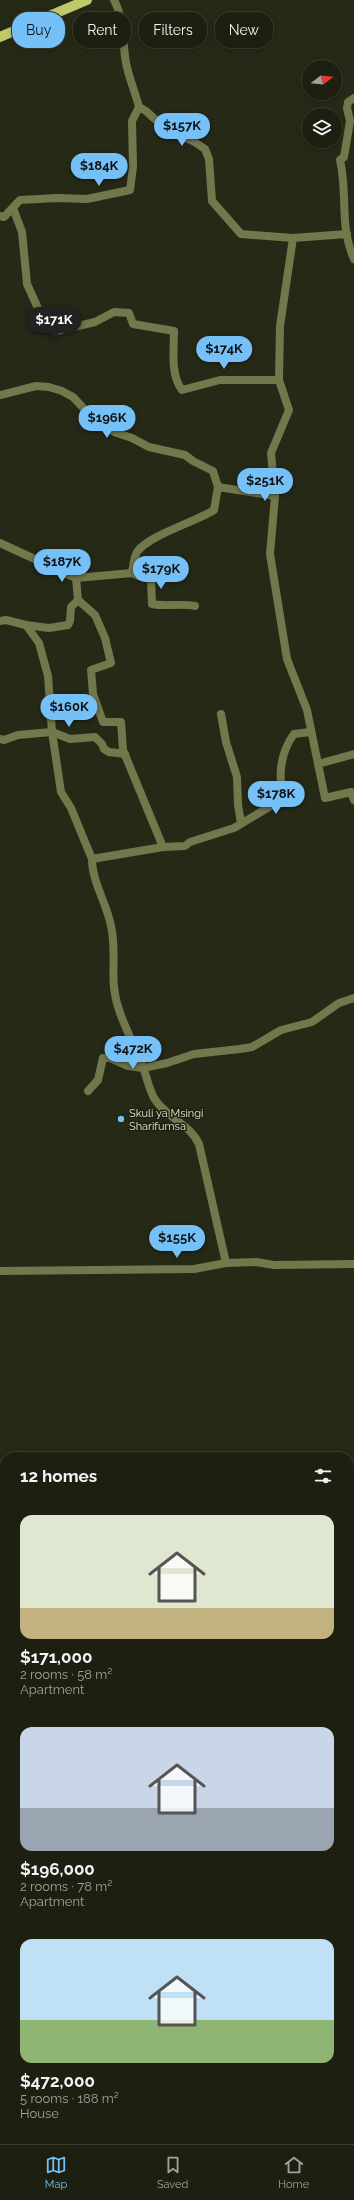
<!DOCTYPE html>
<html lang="en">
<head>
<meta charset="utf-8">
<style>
	body { margin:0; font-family:Raleway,sans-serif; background:#25271a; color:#f1f3f6; height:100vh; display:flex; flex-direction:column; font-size:15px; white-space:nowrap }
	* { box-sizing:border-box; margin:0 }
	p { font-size:13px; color:#a0a29f }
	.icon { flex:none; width:22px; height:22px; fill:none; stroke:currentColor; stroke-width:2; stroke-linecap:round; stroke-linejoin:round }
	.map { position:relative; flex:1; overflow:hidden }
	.sheet { position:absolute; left:0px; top:1452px; width:354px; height:692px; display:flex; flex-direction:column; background:#1d1f11; border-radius:16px 16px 0 0; box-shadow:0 2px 6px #0003,0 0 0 1px #3b3d31 }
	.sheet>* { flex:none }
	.hud { position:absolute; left:12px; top:12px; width:330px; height:36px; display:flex; gap:8px }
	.needle { width:26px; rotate:74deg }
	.controls { position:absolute; left:302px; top:60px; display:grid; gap:8px }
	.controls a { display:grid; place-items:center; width:40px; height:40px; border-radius:50%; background:#1d1f11; box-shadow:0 2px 6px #0003,0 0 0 1px #3b3d31; font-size:20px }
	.price { position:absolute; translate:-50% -34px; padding:0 9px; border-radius:14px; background:#75c0f6; color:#111; font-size:13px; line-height:26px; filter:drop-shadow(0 1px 2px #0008) }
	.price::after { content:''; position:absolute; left:50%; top:24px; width:12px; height:9px; margin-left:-6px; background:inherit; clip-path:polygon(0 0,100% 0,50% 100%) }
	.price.selected { background:#222; color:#fff }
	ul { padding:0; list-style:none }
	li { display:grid; align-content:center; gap:8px; height:212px; padding:0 20px }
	li span { display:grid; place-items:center; height:124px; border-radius:12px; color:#555 }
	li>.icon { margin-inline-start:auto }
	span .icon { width:72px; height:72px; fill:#fffc; stroke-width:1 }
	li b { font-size:17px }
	h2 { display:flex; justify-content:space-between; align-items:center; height:48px; padding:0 20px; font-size:17px }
	.chip { padding:0 14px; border-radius:16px; background:#1d1f11; box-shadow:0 2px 6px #0003,0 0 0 1px #3b3d31; font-size:14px; line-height:36px }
	.chip.selected { background:#75c0f6; color:#111 }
	.menu { display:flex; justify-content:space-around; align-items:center; height:56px; border-top:1px solid #3b3d31; background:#1d1f11; font-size:11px; color:#a0a29f }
	.menu a { display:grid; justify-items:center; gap:2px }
	.menu .selected { color:#75c0f6 }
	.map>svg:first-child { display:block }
</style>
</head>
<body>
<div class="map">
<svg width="354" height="2144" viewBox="0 0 354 2144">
	<rect width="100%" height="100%" fill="#272917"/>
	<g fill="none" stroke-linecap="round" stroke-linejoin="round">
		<g stroke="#72784b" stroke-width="8">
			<path d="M 114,0 C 125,20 122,41 126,63 C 129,78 135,92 139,107 L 146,111 L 168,131 L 193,141 L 205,149 L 209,159 L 212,201 L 241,234 L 293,238"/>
			<path d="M 354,98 L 348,102 L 347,108 L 350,121 L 344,157 L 340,160 C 348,194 339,226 354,259"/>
			<path d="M 13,208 L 22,232 L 27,284 L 46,326 L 57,331 L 95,322 L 114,312 L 129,313 L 133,324 L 174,331 C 174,350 170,374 182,390 L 220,380 L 279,380"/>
			<path d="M 0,216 L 4,217 L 20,200 L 57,198 L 87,199 L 130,190 L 133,167 L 132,121 L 139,107"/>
			<path d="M 347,234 L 293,238 L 280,326 L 279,380 L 289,410 L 271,453 L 275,496 L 270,554 L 287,659 L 307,710 L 325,798 L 351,792 L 354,800"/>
			<path d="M 0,395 L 36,386 L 49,387 L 62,391 L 73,397 L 89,414 L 105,423 L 114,432 L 132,438 L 149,447 L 185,455 L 193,461 L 213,471 L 218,487"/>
			<path d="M 0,543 L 76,578 L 132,573 L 138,576 L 148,576 L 151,579 L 152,604 C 166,607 181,603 195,606"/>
			<path d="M 132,573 C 133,567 134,557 137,552 C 149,535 195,522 214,510 L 218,487 L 275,496"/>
			<path d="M 76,578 L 78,600 L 95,615 L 105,638 L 111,663 L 91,670 L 93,694 L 103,722 L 121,722 L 123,750 L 163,847 L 185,846 L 190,842 L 234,828 L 279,801 L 283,796 C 278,773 280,753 294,734 L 310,732"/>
			<path d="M 0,621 L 6,620 L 26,625 L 39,643 L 48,676 L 52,732 L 61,792 L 71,808 L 92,859 L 163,847"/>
			<path d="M 26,625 L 49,628 L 68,625 L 70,621 L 71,607 L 78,600"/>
			<path d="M 221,714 L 226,742 L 237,777 L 238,805 L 241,823"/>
			<path d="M 0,739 L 4,740 L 18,735 L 52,732 L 70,739 L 95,737 L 102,744 L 104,749 L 109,752 L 125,754"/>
			<path d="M 318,764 L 354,754"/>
			<path d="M 92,859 C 92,882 107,904 111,926 C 116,946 112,967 114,987 C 117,1016 133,1040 143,1067 C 147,1078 149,1089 154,1098 C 165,1117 190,1124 199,1144 L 226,1263"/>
			<path d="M 88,1091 L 98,1080 L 103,1058 L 110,1058 L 128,1066 L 143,1068 L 167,1063 L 194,1054 L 240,1049 L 252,1047 L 281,1030 L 312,1022 L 339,1003 L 354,998"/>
			<path d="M 0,1271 L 194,1269 L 226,1263 L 256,1262 L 274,1265 L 354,1264"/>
			<path d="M 0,1572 L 5,1574"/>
			<path d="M 349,1578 L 354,1578"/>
			<path d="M 353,1684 L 354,1675"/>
			<path d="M 5,1730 L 1,1732 L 5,1744"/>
			<path d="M 0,1771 L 5,1763"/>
			<path d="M 349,1860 L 354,1872"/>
			<path d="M 349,1919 L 354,1914"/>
			<path d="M 0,2042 L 5,2047"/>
			<path d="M 349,2069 L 354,2065"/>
			<path d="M 301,2144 L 303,2139"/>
		</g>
		<path stroke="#bec968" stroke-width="10" d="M 0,37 L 87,0"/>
	</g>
	<circle fill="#75c0f6" stroke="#1e200e" stroke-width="1.5" cx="121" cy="1119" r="4"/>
	<g text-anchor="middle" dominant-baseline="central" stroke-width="3" stroke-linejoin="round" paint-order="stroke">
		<g font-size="11" fill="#e4e6da" stroke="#1e200e" text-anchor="start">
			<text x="129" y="1113">Skuli ya Msingi<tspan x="129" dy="13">Sharifumsa</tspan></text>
		</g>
	</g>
</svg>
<div class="controls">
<a><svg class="needle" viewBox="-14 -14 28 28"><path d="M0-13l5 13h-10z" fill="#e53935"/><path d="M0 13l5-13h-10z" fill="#a0a29f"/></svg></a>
<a><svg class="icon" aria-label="layers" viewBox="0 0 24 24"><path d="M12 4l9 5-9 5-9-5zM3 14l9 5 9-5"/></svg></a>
</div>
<b class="price" style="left:182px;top:147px">$157K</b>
<b class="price" style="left:99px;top:187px">$184K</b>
<b class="price selected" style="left:54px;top:341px">$171K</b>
<b class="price" style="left:224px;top:370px">$174K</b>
<b class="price" style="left:107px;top:439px">$196K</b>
<b class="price" style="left:265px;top:502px">$251K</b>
<b class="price" style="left:62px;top:583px">$187K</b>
<b class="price" style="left:161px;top:590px">$179K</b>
<b class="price" style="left:69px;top:728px">$160K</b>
<b class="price" style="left:276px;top:815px">$178K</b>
<b class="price" style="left:133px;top:1070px">$472K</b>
<b class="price" style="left:177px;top:1259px">$155K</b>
<div class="hud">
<a class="chip selected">Buy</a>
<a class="chip">Rent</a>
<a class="chip">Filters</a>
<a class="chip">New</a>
</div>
<section class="sheet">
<h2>12 homes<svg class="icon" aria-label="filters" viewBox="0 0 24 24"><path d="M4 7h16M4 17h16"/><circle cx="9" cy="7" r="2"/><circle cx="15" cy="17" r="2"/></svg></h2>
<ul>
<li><span style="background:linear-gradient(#dfe7d0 75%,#c2b280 0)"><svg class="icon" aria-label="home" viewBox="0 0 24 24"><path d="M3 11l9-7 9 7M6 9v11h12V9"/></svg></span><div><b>$171,000</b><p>2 rooms · 58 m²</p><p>Apartment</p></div></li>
<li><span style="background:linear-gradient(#c9d6e8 65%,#9aa5b1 0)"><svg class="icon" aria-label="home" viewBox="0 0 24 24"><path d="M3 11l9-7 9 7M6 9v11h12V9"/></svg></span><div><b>$196,000</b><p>2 rooms · 78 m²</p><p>Apartment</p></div></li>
<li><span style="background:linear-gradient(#bfe0f5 65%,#8fb573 0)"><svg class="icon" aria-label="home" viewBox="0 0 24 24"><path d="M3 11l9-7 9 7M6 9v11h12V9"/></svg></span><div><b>$472,000</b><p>5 rooms · 188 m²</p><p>House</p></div></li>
</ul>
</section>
</div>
<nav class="menu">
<a class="selected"><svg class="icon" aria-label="map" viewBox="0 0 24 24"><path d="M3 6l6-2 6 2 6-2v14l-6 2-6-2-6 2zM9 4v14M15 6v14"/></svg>Map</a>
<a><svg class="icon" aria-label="saved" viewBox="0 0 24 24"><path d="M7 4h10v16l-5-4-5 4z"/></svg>Saved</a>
<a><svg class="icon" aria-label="home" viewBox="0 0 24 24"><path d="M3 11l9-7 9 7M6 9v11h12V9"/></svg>Home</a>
</nav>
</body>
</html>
